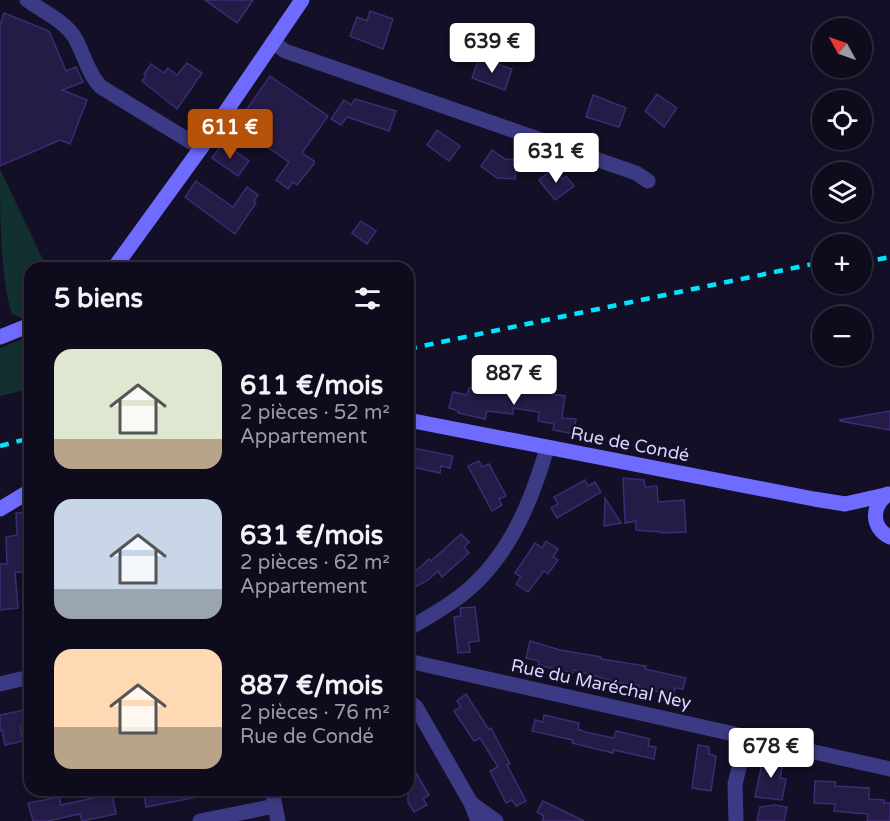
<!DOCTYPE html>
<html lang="fr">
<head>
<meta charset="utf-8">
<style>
	body { margin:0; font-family:"Varela Round",sans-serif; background:#1c1929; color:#f1f3f6; height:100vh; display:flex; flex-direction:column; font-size:22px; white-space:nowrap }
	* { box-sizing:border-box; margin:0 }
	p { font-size:20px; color:#9b9ba3 }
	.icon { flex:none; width:33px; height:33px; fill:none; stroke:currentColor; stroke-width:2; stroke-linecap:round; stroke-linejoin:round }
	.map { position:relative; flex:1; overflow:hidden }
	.details { position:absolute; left:24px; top:262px; width:390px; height:534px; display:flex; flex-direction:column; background:#0e0b1c; border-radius:18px; box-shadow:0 3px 9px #0003,0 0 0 2px #2e2b3b }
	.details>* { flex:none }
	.needle { width:39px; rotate:310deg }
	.tools { position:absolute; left:812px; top:18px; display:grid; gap:12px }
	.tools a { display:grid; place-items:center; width:60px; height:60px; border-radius:50%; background:#0e0b1c; box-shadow:0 3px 9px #0003,0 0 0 2px #2e2b3b; font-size:30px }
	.price { position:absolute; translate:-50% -51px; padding:0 14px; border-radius:6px; background:#fff; color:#222; font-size:20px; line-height:39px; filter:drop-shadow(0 2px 3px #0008) }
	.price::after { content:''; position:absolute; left:50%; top:36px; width:18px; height:14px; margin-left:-9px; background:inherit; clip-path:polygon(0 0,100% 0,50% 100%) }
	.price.selected { background:#b45309; color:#fff }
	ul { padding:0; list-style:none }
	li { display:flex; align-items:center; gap:18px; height:150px; padding:0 30px }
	li span { display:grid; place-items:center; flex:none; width:168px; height:120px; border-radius:18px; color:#555 }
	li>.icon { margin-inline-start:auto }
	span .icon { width:72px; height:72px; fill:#fffc; stroke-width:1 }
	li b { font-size:26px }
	h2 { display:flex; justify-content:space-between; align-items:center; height:72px; padding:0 30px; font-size:26px }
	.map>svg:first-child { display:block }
</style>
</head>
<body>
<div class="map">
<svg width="890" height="821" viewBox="0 0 890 821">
	<rect width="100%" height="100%" fill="#130f26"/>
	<g fill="#12302f">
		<path d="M 0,169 L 47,268 L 30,268 L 30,316 L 24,319 L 12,314 C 0,278 0,210 0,169 Z"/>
		<path d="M 30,336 L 30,389 L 0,396 L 0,348 Z"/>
	</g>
	<g fill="#241b47" stroke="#3b2d73" stroke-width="1.5">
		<path d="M 205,0 L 253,0 L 237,23 Z"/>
		<path d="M 370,11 L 393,19 L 383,49 L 350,36 L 357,17 L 367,21 Z"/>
		<path d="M 4,13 L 49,31 L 66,71 L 76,67 L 83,82 L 62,90 L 87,100 L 70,144 L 60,140 L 0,166 L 0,25 Z"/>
		<path d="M 464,33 L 479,38 L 475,50 L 460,46 Z"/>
		<path d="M 479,58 L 512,69 L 505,90 L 472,78 Z"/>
		<path d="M 187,63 L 202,73 L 177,109 L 142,81 L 146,76 L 144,74 L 151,64 L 164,73 L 168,68 L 177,75 Z"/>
		<path d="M 270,76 L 328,116 L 302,153 L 314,161 L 314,164 L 297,185 L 293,182 L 288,189 L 276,180 L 289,162 L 254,138 L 263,125 L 245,112 Z"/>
		<path d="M 657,94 L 677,108 L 664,127 L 645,111 Z"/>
		<path d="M 593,95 L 626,108 L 619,127 L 586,117 Z"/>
		<path d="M 355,99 L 396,111 L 389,131 L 347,117 L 341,125 L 331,119 L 344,100 L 351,105 Z"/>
		<path d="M 437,130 L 460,146 L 449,161 L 427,145 Z"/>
		<path d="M 223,143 L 249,161 L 238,176 L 212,158 Z"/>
		<path d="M 492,150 L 505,159 L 517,160 L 515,179 L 497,178 L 481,166 Z"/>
		<path d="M 554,168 L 563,179 L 566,176 L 574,186 L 555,200 L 539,180 Z"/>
		<path d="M 196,181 L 233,207 L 247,187 L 258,195 L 254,201 L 256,203 L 235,234 L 185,197 Z"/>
		<path d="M 361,221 L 376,231 L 367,244 L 352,233 Z"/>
		<path d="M 469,388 L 505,394 L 506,388 L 565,396 L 562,418 L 576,419 L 574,434 L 553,430 L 554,424 L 538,421 L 539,412 L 513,408 L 513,414 L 487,411 L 485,419 L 458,413 L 458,411 L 449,408 L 453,392 L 467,395 Z"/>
		<path d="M 890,411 L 890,430 L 840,421 L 840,420 Z"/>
		<path d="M 408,447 L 453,456 L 450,468 L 441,466 L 440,473 L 408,466 Z"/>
		<path d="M 479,461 L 482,467 L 489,464 L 506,496 L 499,499 L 502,505 L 492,511 L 468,466 Z"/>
		<path d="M 623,478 L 644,480 L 645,487 L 657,486 L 658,502 L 684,500 L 686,532 L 661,533 L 661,532 L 636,530 L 636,521 L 625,523 Z"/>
		<path d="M 585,480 L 588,486 L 595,482 L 601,492 L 557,518 L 551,508 L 558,504 L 554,497 Z"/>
		<path d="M 605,498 L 621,523 L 604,526 Z"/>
		<path d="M 30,512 L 30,572 L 15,572 L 18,608 L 0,610 L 0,564 L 7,564 L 6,537 L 17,535 L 16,513 Z"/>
		<path d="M 461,534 L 469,542 L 464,547 L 469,553 L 442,577 L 438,571 L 428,580 L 408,591 L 408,575 L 417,570 L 429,559 L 431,561 Z"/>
		<path d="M 546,541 L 558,549 L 553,557 L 558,560 L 548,574 L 544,571 L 528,592 L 516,584 L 521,577 L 515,573 L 535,543 L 542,548 Z"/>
		<path d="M 475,607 L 479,641 L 469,642 L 470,652 L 458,653 L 454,617 L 461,616 L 460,608 Z"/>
		<path d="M 530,641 L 560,650 L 601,657 L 601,659 L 646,666 L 645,669 L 686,678 L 683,689 L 675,688 L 673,695 L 639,687 L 639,685 L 616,682 L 574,670 L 573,673 L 538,665 L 539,661 L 526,658 Z"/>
		<path d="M 466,694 L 489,730 L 491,728 L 510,764 L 507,765 L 526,801 L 516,806 L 512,800 L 506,803 L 490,771 L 498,767 L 480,738 L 474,741 L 454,711 L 461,707 L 457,701 Z"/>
		<path d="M 24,710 L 25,713 L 30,712 L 30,724 L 20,726 L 23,741 L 5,745 L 2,730 L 0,731 L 0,715 Z"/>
		<path d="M 544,715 L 579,723 L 578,729 L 585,732 L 614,738 L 616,731 L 650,739 L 648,746 L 656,747 L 654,759 L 614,750 L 613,753 L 572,743 L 573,740 L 532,731 L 535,720 L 543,722 Z"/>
		<path d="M 698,745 L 709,747 L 709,754 L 716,756 L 711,791 L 692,788 Z"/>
		<path d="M 764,754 L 784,758 L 780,778 L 786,779 L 782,800 L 755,797 Z"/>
		<path d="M 408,759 L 429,795 L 423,799 L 427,805 L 414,812 L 408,802 Z"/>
		<path d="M 815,781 L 836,782 L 835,786 L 869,788 L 869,799 L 884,800 L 884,803 L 890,803 L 890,821 L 867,821 L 868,814 L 834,811 L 835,804 L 814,803 Z"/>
		<path d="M 143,790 L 202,790 L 203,796 L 146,807 Z"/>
		<path d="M 112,794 L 116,814 L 82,821 L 80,814 L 48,821 L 33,821 L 28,803 L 59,797 L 61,805 Z"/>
		<path d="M 543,801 L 584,821 L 542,821 L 544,816 L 537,812 Z"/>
		<path d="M 775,805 L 787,807 L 784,821 L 757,821 L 760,807 Z"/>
	</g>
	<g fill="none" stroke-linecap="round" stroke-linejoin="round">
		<g stroke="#3d3a85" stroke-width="15">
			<path d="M 27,0 C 42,11 65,21 75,38 C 84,54 88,74 101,87 L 201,148"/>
			<path d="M 273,42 L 285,51 L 636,173 L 648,181"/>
			<path d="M 408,629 C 423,620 438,612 452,602 C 505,566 530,507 547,448"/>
			<path d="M 408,661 L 890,769"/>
			<path d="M 0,684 L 21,679 L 30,680"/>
			<path d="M 408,701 L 416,707 L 471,803 L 478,821"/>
			<path d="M 272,790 L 278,821"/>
			<path d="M 471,803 L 496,821"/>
			<path d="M 200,821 L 275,806"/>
			<path d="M 736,821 L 735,784 L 747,736"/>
		</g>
		<g stroke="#6f6bff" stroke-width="15">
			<path d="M 114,268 L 201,148 L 302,0"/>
			<path d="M 0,337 L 30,325"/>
			<path d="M 408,420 L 814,499 L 845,504 L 885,495"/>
			<path d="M 888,494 C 871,506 871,528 890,537"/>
			<path d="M 0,509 L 30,491"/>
		</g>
		<g stroke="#00e5ff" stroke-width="4.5" stroke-dasharray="9 8" stroke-linecap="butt">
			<path d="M 861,263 L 890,257"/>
			<path d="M 408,349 L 822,262"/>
			<path d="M 0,446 L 30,438"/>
		</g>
	</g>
	<g text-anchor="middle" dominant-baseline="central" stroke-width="5" stroke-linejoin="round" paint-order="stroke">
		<g font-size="18" fill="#d9d4ff" stroke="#130f26">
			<text transform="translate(630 444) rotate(11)">Rue de Condé</text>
			<text transform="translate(601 684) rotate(12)">Rue du Maréchal Ney</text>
		</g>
	</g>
</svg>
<div class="tools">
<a><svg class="needle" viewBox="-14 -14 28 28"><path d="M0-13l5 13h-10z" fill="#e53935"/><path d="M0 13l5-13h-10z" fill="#9b9ba3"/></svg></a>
<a><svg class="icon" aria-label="locate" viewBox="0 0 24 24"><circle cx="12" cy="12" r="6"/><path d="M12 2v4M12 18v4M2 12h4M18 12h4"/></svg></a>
<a><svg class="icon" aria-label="layers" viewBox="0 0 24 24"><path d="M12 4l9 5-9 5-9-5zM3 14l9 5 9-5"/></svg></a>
<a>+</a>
<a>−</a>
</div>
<b class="price" style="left:492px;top:74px">639 €</b>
<b class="price selected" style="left:230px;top:160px">611 €</b>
<b class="price" style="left:556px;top:184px">631 €</b>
<b class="price" style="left:514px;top:406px">887 €</b>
<b class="price" style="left:771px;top:779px">678 €</b>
<section class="details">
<h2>5 biens<svg class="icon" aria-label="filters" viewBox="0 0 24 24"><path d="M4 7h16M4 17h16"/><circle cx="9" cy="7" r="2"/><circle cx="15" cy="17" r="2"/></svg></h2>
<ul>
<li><span style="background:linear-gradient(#dfe7d0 75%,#b9a48a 0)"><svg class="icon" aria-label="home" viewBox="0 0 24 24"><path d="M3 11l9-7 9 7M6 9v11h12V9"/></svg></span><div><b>611 €/mois</b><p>2 pièces · 52 m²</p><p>Appartement</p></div></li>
<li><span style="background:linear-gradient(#c9d6e8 75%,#9aa5b1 0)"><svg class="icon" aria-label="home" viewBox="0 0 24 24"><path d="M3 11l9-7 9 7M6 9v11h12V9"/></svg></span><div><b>631 €/mois</b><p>2 pièces · 62 m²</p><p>Appartement</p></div></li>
<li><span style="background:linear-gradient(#ffd9b3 65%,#b9a48a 0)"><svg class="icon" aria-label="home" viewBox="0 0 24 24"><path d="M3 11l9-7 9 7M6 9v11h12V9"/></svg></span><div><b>887 €/mois</b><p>2 pièces · 76 m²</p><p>Rue de Condé</p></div></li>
</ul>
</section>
</div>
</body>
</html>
